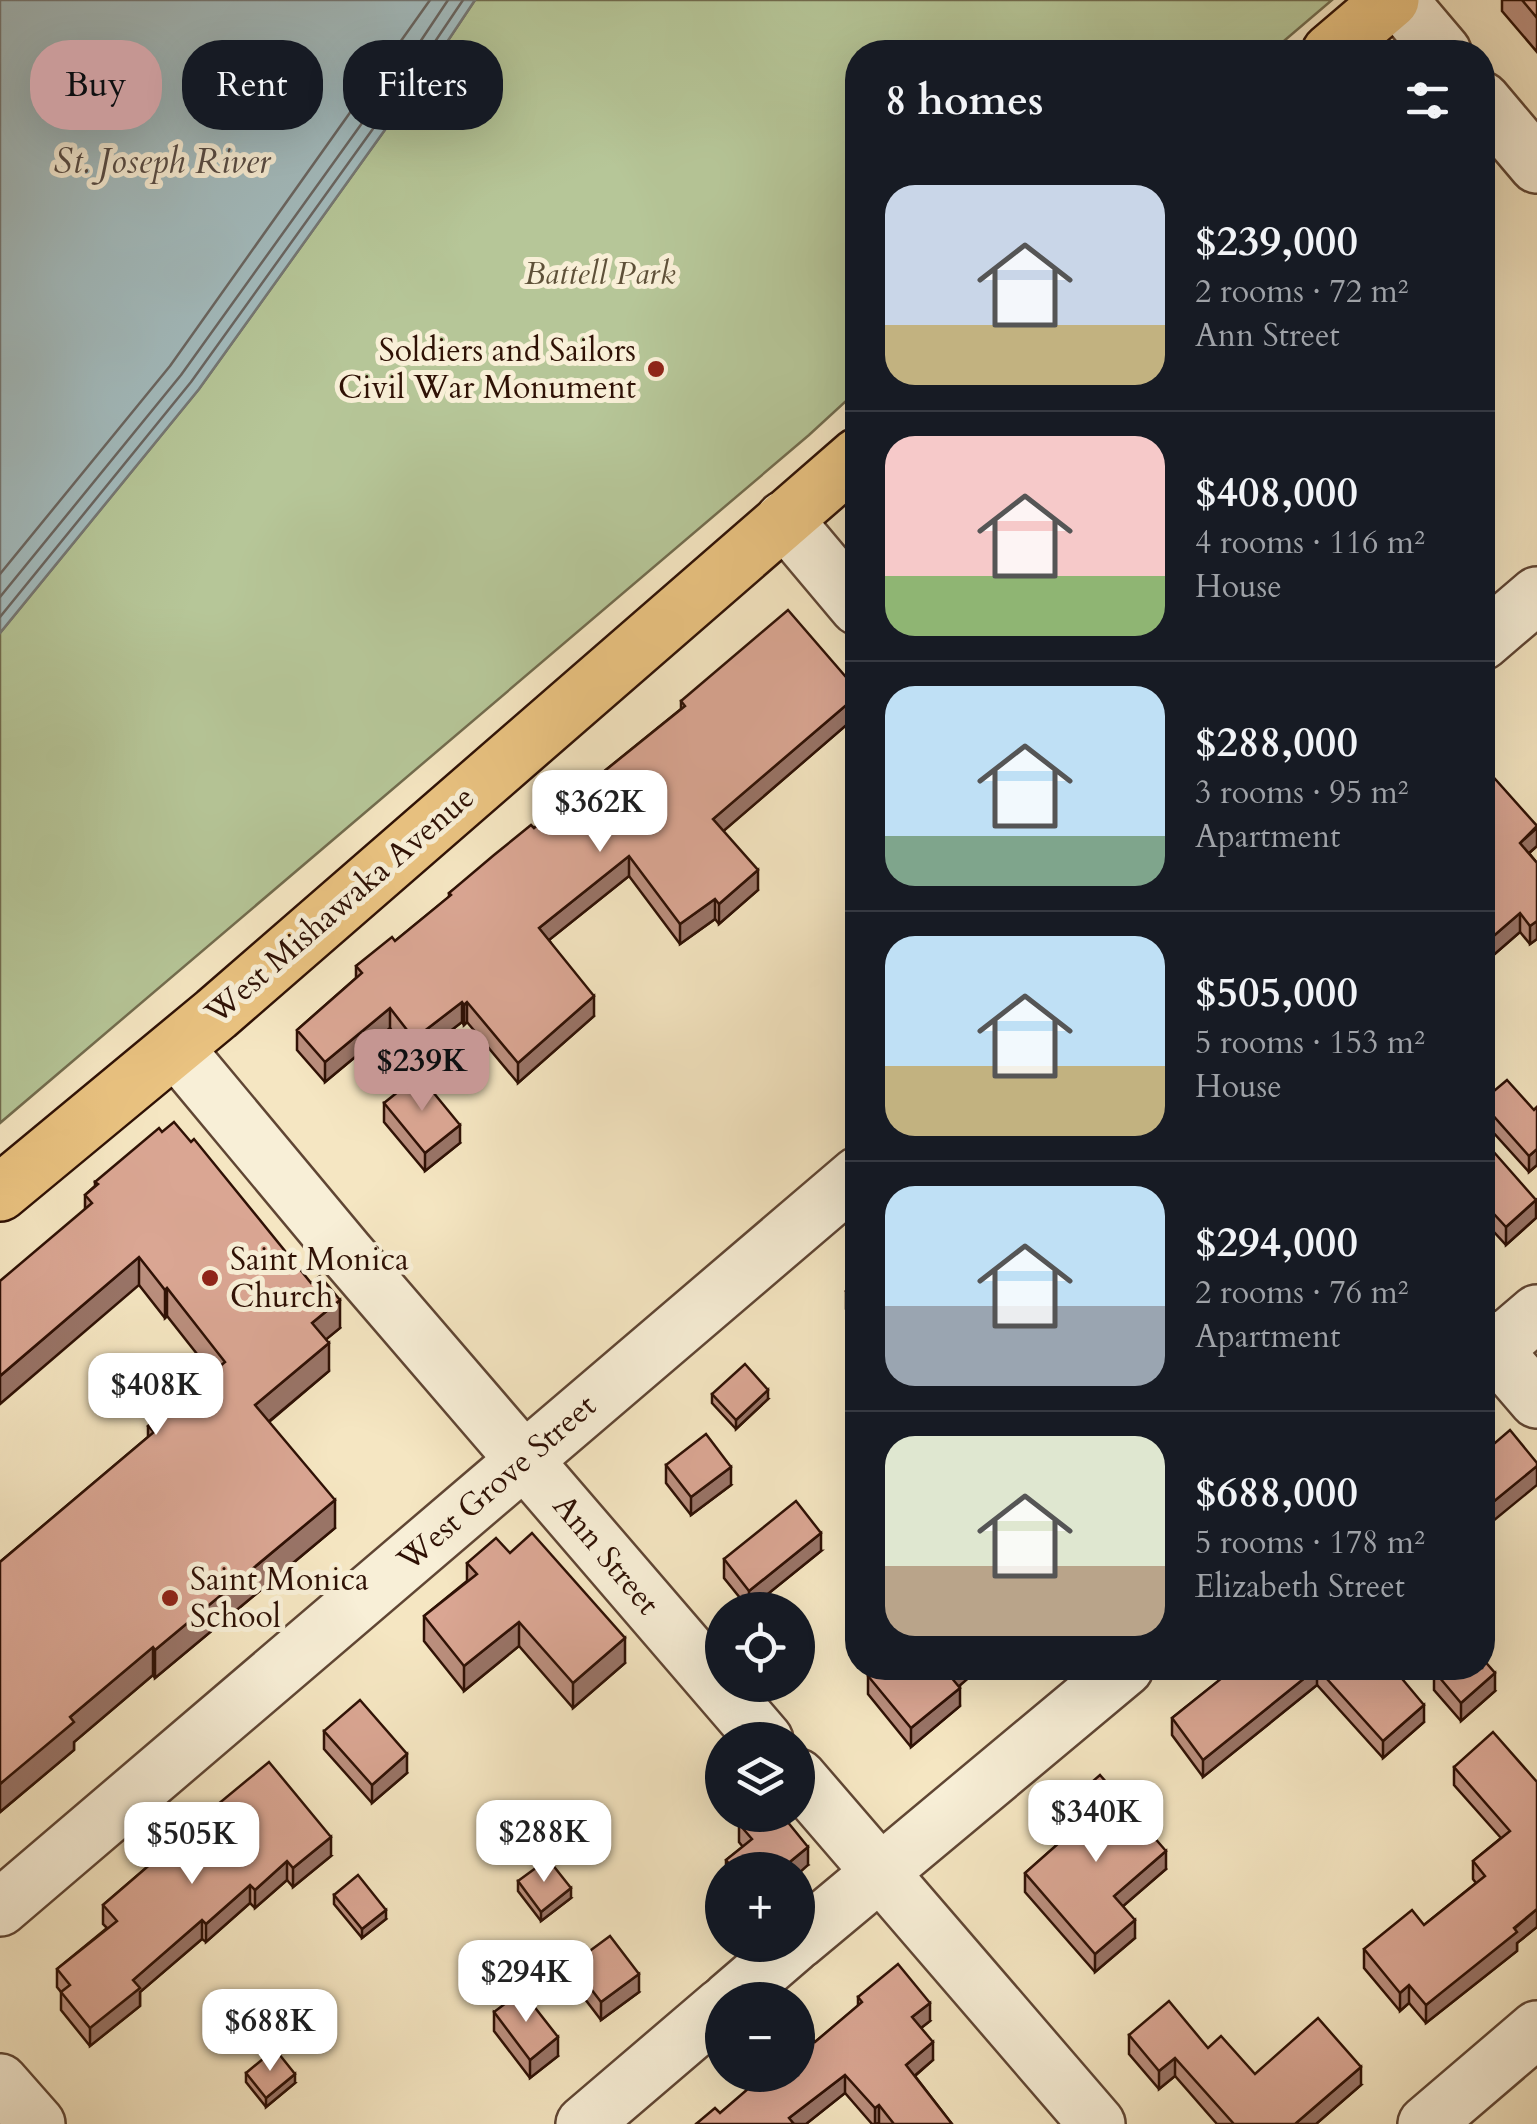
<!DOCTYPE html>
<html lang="en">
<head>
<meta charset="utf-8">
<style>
	body { margin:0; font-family:Cardo,serif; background:#20242c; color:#f1f3f6; height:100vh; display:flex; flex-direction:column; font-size:38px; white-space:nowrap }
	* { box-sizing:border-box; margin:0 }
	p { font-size:32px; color:#9ea1a6 }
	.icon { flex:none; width:55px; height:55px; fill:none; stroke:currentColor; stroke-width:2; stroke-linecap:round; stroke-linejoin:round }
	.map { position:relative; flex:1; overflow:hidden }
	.panel { position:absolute; left:845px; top:40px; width:650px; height:1640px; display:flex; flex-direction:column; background:#171b24; border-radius:40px; box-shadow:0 10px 40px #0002 }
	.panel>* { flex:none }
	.top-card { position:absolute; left:30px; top:40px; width:665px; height:90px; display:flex; gap:20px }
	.buttons { position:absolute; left:705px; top:1592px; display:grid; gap:20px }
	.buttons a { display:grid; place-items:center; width:110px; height:110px; border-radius:50%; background:#171b24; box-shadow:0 10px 40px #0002; font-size:50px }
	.price { position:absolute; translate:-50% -85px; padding:0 22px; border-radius:20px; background:#fff; color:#222; font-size:32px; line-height:65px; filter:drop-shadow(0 2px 5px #0008) }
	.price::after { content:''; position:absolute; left:50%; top:60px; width:30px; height:22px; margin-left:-15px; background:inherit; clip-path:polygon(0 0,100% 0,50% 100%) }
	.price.current { background:#c59692; color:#111 }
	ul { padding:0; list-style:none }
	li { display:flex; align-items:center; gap:30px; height:250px; padding:0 40px }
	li+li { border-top:2px solid #363941 }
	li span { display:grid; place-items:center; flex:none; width:280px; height:200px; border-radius:30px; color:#555 }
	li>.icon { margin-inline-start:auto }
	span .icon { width:120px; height:120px; fill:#fffc; stroke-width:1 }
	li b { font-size:42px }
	h2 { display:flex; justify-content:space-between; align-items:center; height:120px; padding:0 40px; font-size:42px }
	.tag { padding:0 35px; border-radius:40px; background:#171b24; box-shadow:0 10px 40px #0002; font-size:35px; line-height:90px }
	.tag.current { background:#c59692; color:#111 }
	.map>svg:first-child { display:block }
</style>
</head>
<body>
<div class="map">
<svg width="1537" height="2124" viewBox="0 0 1537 2124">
	<rect width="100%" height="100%" fill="#f5e6c2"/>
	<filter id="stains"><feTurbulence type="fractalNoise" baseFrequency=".002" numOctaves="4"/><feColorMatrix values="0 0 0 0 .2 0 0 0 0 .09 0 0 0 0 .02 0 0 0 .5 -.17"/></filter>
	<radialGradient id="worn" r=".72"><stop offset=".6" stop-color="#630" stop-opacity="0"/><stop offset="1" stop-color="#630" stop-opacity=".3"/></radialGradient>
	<path fill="#b6c698" stroke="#726c4e" stroke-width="2.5" d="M 475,0 L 1332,0 L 1271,52 L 858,52 L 857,391 L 809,435 L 0,1123 L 0,633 L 199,389 L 435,60 Z"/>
	<path fill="#a3bcbf" stroke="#757875" stroke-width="2.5" d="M 0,0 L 475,0 L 435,60 L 199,389 L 0,633 Z"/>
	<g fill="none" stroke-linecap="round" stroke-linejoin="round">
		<g stroke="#696662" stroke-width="2.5">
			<path d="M 0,574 L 170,366 L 430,0"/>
			<path d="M 0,597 L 181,375 L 416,48 L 448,0"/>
			<path d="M 0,617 L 191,382 L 426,55 L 463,0"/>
		</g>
		<g stroke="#604634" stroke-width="60">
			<g id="minor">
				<path d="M 1399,0 L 1443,52"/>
				<path d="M 1482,100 L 1537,165"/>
				<path d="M 784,519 L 858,607"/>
				<path d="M 1482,642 L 1537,595"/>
				<path d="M 176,1049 L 346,1253 L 765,1740"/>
				<path d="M 1482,1336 L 1537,1400"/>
				<path d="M 1482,1360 L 1537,1313"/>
				<path d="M 798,1777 L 1097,2124"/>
				<path d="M 0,1908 L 858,1175"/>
				<path d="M 798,1941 L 1125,1668"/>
				<path d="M 729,2000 L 793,1945"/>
				<path d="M 0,2082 L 37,2124"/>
				<path d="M 584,2124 L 722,2006"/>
				<path d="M 1426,2124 L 1537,2029"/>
			</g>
		</g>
		<g stroke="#2f1105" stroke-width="60">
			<g id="major">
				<path d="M 1330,52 L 1391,0"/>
				<path d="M 0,1193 L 216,1014 L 858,456"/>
			</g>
		</g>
		<use href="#minor" stroke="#f8efd7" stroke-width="55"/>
		<use href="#major" stroke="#eac381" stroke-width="55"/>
	</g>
	<g fill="#bb8f7e" stroke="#2f1105" stroke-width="2.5">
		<path d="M 1502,0 L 1537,0 L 1537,52 L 1502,11 Z"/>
		<path d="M 858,691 L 858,715 L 723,831 L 758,890 L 719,924 L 715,919 L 680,944 L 629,876 L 549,940 L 594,1016 L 518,1083 L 467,1022 L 464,1025 L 462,1022 L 414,1059 L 390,1028 L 325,1082 L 297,1050 L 297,1030 L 356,978 L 356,966 L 395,941 L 449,897 L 449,893 L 534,828 L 681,709 L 681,701 Z"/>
		<path d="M 1482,775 L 1537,826 L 1537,846 L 1529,853 L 1537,863 L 1537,939 L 1530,944 L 1520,932 L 1482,965 Z"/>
		<path d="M 1482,1101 L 1534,1110 L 1537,1107 L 1537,1165 L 1529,1172 L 1482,1120 Z"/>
		<path d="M 384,1103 L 460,1143 L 425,1171 L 384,1122 Z"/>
		<path d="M 1482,1159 L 1536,1218 L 1506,1245 L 1482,1219 Z"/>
		<path d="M 95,1182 L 340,1328 L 326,1339 L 329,1371 L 269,1422 L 335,1528 L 155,1678 L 153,1675 L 74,1742 L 74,1750 L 0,1812 L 0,1562 L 148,1437 L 148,1426 L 212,1373 L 167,1316 L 165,1318 L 139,1285 L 85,1209 L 85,1195 L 95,1186 Z"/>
		<path d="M 858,1281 L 858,1323 L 846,1309 L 846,1291 Z"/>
		<path d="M 712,1394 L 768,1399 L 736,1429 L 712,1403 Z"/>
		<path d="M 666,1465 L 731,1485 L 691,1515 L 666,1483 Z"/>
		<path d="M 821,1551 L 749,1609 L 724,1578 L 724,1559 Z"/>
		<path d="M 510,1553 L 625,1663 L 573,1708 L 519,1646 L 464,1691 L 424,1641 L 424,1616 L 467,1581 L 467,1563 Z"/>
		<path d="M 878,1668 L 980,1668 L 958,1686 L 960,1706 L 911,1747 L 868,1694 L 868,1676 Z"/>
		<path d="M 1230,1668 L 1393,1668 L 1424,1722 L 1383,1758 L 1317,1685 L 1203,1777 L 1172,1735 L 1172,1718 L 1230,1672 Z"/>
		<path d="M 1434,1671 L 1495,1691 L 1461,1721 L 1434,1690 Z"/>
		<path d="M 324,1731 L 407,1773 L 372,1803 L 324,1749 Z"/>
		<path d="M 1454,1767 L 1537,1782 L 1537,1927 L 1517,1943 L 1517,1951 L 1426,2023 L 1409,2003 L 1400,2011 L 1364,1968 L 1364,1949 L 1424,1925 L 1476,1883 L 1473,1879 L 1473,1861 L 1501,1838 L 1454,1785 Z"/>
		<path d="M 1069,1802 L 1166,1869 L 1123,1906 L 1135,1938 L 1095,1972 L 1025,1892 L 1025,1873 L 1076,1828 L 1069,1821 Z"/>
		<path d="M 739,1824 L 808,1865 L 798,1870 L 726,1870 L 726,1860 L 743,1847 L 739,1842 Z"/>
		<path d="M 188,1829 L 331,1856 L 293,1887 L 287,1880 L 255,1908 L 250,1903 L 206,1942 L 202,1939 L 140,1992 L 140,2006 L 90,2046 L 61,2010 L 61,1992 L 57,1987 L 57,1969 L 107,1928 L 103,1924 L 103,1905 L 188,1832 Z"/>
		<path d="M 518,1881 L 571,1898 L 541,1921 L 518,1891 Z"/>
		<path d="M 334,1895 L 386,1919 L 362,1938 L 334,1904 Z"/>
		<path d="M 572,1964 L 639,1992 L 601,2020 L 572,1982 Z"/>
		<path d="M 858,1997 L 930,2021 L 921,2028 L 933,2060 L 915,2076 L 952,2124 L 872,2124 L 845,2093 L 806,2124 L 696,2124 L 720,2113 L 815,2042 L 858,2006 Z"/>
		<path d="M 494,2012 L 558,2056 L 530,2078 L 494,2031 Z"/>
		<path d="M 1129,2035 L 1208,2048 L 1255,2074 L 1361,2085 L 1316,2124 L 1217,2124 L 1175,2076 L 1159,2089 L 1129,2054 Z"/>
		<path d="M 246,2073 L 295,2083 L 266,2107 L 246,2082 Z"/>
	</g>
	<g fill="#997467" stroke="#2f1105" stroke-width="2.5">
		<path d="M 858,695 L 858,715 L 713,840 L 713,819 Z"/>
		<path d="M 1537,828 L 1537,846 L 1520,861 L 1520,843 Z"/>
		<path d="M 629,856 L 629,876 L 539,948 L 539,928 Z"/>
		<path d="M 758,870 L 758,890 L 719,924 L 719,904 Z"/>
		<path d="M 715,899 L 715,919 L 680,944 L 680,924 Z"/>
		<path d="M 1520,913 L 1520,932 L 1482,965 L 1482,946 Z"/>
		<path d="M 1537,921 L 1537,939 L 1530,944 L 1530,926 Z"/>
		<path d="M 594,996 L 594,1016 L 518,1083 L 518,1063 Z"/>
		<path d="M 462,1002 L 462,1022 L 414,1059 L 414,1039 Z"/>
		<path d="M 467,1002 L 467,1022 L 464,1025 L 464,1005 Z"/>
		<path d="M 390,1008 L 390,1028 L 325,1082 L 325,1062 Z"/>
		<path d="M 460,1125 L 460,1143 L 425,1171 L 425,1153 Z"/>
		<path d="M 1537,1149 L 1537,1165 L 1529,1172 L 1529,1156 Z"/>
		<path d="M 1536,1200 L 1536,1218 L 1506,1245 L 1506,1227 Z"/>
		<path d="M 139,1257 L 139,1285 L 0,1404 L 0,1376 Z"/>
		<path d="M 167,1288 L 167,1316 L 165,1318 L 165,1290 Z"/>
		<path d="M 340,1300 L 340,1328 L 312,1351 L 312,1323 Z"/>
		<path d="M 329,1343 L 329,1371 L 255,1433 L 255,1405 Z"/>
		<path d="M 768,1390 L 768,1399 L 736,1429 L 736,1420 Z"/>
		<path d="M 1537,1466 L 1537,1485 L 1482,1530 L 1482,1511 Z"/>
		<path d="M 731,1467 L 731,1485 L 691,1515 L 691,1497 Z"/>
		<path d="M 335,1500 L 335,1528 L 155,1678 L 155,1650 Z"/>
		<path d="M 821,1533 L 821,1551 L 749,1609 L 749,1591 Z"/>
		<path d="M 519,1622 L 519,1646 L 464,1691 L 464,1666 Z"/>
		<path d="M 625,1638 L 625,1663 L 573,1708 L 573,1683 Z"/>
		<path d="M 153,1647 L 153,1675 L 74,1742 L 74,1750 L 0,1812 L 0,1784 L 70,1717 Z"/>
		<path d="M 959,1668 L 980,1668 L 950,1694 L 950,1676 Z"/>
		<path d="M 1317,1668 L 1317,1685 L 1203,1777 L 1203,1760 Z"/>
		<path d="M 1495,1673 L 1495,1691 L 1461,1721 L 1461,1703 Z"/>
		<path d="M 960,1688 L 960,1706 L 911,1747 L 911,1728 Z"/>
		<path d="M 1424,1705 L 1424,1722 L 1383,1758 L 1383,1741 Z"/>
		<path d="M 407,1754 L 407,1773 L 372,1803 L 372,1785 Z"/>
		<path d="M 331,1837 L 331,1856 L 293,1887 L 293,1868 Z"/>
		<path d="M 808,1847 L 808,1865 L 798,1874 L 798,1870 L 780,1870 Z"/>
		<path d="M 1166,1851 L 1166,1869 L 1114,1914 L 1114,1896 Z"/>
		<path d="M 287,1861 L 287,1880 L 255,1908 L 255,1890 Z"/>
		<path d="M 250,1885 L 250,1903 L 206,1942 L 206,1924 Z"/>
		<path d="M 571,1888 L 571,1898 L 541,1921 L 541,1912 Z"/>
		<path d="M 1537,1909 L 1537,1927 L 1517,1943 L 1517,1951 L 1426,2023 L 1426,2005 Z"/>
		<path d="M 386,1910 L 386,1919 L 362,1938 L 362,1929 Z"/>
		<path d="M 202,1920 L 202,1939 L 140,1992 L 140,2006 L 90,2046 L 90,2028 L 133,1980 Z"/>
		<path d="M 1135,1920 L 1135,1938 L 1095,1972 L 1095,1954 Z"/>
		<path d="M 639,1974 L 639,1992 L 601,2020 L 601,2002 Z"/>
		<path d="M 1409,1985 L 1409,2003 L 1400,2011 L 1400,1993 Z"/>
		<path d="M 930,2003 L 930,2021 L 912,2035 L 912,2017 Z"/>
		<path d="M 558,2037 L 558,2056 L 530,2078 L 530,2060 Z"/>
		<path d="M 933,2042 L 933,2060 L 906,2083 L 906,2065 Z"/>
		<path d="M 1175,2058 L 1175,2076 L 1159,2089 L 1159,2071 Z"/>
		<path d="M 1361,2067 L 1361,2085 L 1316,2124 L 1295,2124 Z"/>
		<path d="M 295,2074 L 295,2083 L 266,2107 L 266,2098 Z"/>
		<path d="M 845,2075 L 845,2093 L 806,2124 L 789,2124 L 789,2118 Z"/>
		<path d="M 879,2105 L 879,2123 L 875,2124 L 875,2108 Z"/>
	</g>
	<g fill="#daa693" stroke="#2f1105" stroke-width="2.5">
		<path d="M 1522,0 L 1537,0 L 1537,18 Z"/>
		<path d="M 788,610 L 858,691 L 858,695 L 713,819 L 758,870 L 719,904 L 715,899 L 680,924 L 629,856 L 539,928 L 594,996 L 518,1063 L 467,1002 L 464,1005 L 462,1002 L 414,1039 L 390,1008 L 325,1062 L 297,1030 L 362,973 L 356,966 L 392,937 L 395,941 L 451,895 L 449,893 L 494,855 L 531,825 L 534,828 L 685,706 L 681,701 Z"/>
		<path d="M 1488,771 L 1537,826 L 1520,843 L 1537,863 L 1537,921 L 1530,926 L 1520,913 L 1482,946 L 1482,775 Z"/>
		<path d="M 419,1075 L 460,1125 L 425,1153 L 384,1103 Z"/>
		<path d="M 1507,1080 L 1534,1110 L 1537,1107 L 1537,1149 L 1529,1156 L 1482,1103 L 1482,1101 Z"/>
		<path d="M 174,1122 L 191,1142 L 194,1139 L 311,1283 L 320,1276 L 340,1300 L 312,1323 L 329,1343 L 255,1405 L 335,1500 L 155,1650 L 153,1647 L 70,1717 L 74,1722 L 0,1784 L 0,1562 L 154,1432 L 148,1426 L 225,1362 L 167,1288 L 165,1290 L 139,1257 L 0,1376 L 0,1281 L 92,1203 L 85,1195 L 98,1184 L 95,1182 L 159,1128 L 162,1132 Z"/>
		<path d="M 1492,1150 L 1536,1200 L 1506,1227 L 1482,1201 L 1482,1159 Z"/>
		<path d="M 858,1281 L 858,1304 L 846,1291 Z"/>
		<path d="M 745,1364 L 768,1390 L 736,1420 L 712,1394 Z"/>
		<path d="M 1510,1430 L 1537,1463 L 1537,1466 L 1482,1511 L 1482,1454 Z"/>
		<path d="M 706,1434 L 731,1467 L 691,1497 L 666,1465 Z"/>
		<path d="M 796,1501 L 821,1533 L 749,1591 L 724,1559 Z"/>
		<path d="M 532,1533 L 625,1638 L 573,1683 L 519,1622 L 464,1666 L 424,1616 L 477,1574 L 467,1563 L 496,1538 L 510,1553 Z"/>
		<path d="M 1482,1658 L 1495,1673 L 1461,1703 L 1434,1671 L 1438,1668 L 1482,1668 Z"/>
		<path d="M 878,1668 L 959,1668 L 950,1676 L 960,1688 L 911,1728 L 868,1676 Z"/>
		<path d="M 1230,1668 L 1393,1668 L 1424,1705 L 1383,1741 L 1317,1668 L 1203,1760 L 1172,1718 L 1232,1670 Z"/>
		<path d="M 360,1700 L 407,1754 L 372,1785 L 324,1731 Z"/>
		<path d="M 1493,1732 L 1537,1782 L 1537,1909 L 1514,1928 L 1517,1932 L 1426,2005 L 1409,1985 L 1400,1993 L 1364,1949 L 1412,1910 L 1424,1925 L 1485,1876 L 1473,1861 L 1510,1831 L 1454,1767 Z"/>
		<path d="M 269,1762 L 331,1837 L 293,1868 L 287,1861 L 255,1890 L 250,1885 L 206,1924 L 202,1920 L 133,1980 L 140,1988 L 90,2028 L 61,1992 L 70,1985 L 57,1969 L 117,1921 L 103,1905 L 189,1831 L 188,1829 Z"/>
		<path d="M 1100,1775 L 1166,1851 L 1114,1896 L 1135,1920 L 1095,1954 L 1025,1873 L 1085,1820 L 1069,1802 Z"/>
		<path d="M 750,1815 L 782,1815 L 808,1847 L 780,1870 L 734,1870 L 726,1860 L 752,1839 L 739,1824 Z"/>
		<path d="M 548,1859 L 571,1888 L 541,1912 L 518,1881 Z"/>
		<path d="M 358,1875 L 386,1910 L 362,1929 L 334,1895 Z"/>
		<path d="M 610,1936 L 639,1974 L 601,2002 L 572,1964 Z"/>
		<path d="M 898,1964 L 930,2003 L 912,2017 L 933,2042 L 906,2065 L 952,2124 L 894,2124 L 879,2105 L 875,2108 L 845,2075 L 789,2118 L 794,2124 L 696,2124 L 715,2108 L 720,2113 L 764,2075 L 798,2075 L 798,2047 L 810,2036 L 815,2042 L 862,2002 L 858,1997 Z"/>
		<path d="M 522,1991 L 558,2037 L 530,2060 L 494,2012 Z"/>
		<path d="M 1169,2001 L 1208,2048 L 1221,2036 L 1255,2074 L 1318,2018 L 1361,2067 L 1295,2124 L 1234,2124 L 1175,2058 L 1159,2071 L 1129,2035 Z"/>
		<path d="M 275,2049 L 295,2074 L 266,2098 L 246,2073 Z"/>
	</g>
	<g fill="#8f2418" stroke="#f8efd7" stroke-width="4">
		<circle cx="656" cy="369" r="10"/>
		<circle cx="210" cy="1278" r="10"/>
		<circle cx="170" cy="1598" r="10"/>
	</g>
	<g text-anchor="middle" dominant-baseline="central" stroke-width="10" stroke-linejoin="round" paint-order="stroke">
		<g font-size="32" font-style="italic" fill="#5e5038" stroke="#f8efd7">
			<text x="600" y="274">Battell Park</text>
		</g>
		<g font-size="32" fill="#2f1105" stroke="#f8efd7" text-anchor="start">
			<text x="636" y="351" text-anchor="end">Soldiers and Sailors<tspan x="636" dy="37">Civil War Monument</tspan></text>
			<text x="230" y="1260">Saint Monica<tspan x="230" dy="37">Church</tspan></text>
			<text x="190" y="1580">Saint Monica<tspan x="190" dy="37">School</tspan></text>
		</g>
		<g font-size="32" fill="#2f1105" stroke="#f8efd7">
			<text transform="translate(340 905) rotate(-41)">West Mishawaka Avenue</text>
			<text transform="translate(497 1483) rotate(-41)">West Grove Street</text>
			<text transform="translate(606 1555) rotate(50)">Ann Street</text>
		</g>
		<g font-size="35" font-style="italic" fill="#584d46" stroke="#f8efd7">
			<text x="162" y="162">St. Joseph River</text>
		</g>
	</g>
	<rect width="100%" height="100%" filter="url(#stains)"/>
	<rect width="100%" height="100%" fill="url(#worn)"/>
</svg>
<div class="buttons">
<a><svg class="icon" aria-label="locate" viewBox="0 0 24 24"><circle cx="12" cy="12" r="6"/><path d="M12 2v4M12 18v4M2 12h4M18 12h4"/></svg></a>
<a><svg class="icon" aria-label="layers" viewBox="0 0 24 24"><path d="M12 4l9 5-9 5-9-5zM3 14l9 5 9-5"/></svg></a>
<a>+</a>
<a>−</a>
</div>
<b class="price" style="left:600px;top:855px">$362K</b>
<b class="price current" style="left:422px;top:1114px">$239K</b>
<b class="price" style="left:156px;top:1438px">$408K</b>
<b class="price" style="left:1096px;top:1865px">$340K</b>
<b class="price" style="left:544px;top:1885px">$288K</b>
<b class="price" style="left:192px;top:1887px">$505K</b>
<b class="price" style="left:526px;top:2025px">$294K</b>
<b class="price" style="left:270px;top:2074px">$688K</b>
<div class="top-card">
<a class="tag current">Buy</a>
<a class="tag">Rent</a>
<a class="tag">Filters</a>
</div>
<section class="panel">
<h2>8 homes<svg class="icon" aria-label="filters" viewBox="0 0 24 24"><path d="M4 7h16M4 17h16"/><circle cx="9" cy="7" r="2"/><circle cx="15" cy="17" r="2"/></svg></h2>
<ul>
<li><span style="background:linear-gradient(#c9d6e8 70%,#c2b280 0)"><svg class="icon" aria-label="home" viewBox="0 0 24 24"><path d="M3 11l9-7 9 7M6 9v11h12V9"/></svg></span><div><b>$239,000</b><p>2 rooms · 72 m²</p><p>Ann Street</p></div></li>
<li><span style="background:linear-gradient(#f6c9c9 70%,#8fb573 0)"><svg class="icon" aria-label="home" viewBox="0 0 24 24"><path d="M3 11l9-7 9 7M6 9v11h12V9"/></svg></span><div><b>$408,000</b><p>4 rooms · 116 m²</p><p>House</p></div></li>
<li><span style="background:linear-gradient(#bfe0f5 75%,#7fa58c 0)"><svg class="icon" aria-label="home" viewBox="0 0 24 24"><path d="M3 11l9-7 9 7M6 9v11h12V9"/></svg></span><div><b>$288,000</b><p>3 rooms · 95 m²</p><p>Apartment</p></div></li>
<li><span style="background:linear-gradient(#bfe0f5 65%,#c2b280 0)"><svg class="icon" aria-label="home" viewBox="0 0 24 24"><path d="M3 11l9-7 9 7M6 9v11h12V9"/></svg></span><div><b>$505,000</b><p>5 rooms · 153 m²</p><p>House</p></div></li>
<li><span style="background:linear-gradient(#bfe0f5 60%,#9aa5b1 0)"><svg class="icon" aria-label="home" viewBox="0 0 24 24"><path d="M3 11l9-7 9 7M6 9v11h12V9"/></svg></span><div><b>$294,000</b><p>2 rooms · 76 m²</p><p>Apartment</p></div></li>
<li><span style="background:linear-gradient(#dfe7d0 65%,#b9a48a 0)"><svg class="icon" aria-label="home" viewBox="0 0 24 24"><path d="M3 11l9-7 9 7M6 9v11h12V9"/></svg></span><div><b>$688,000</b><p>5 rooms · 178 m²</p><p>Elizabeth Street</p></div></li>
</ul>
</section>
</div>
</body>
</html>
